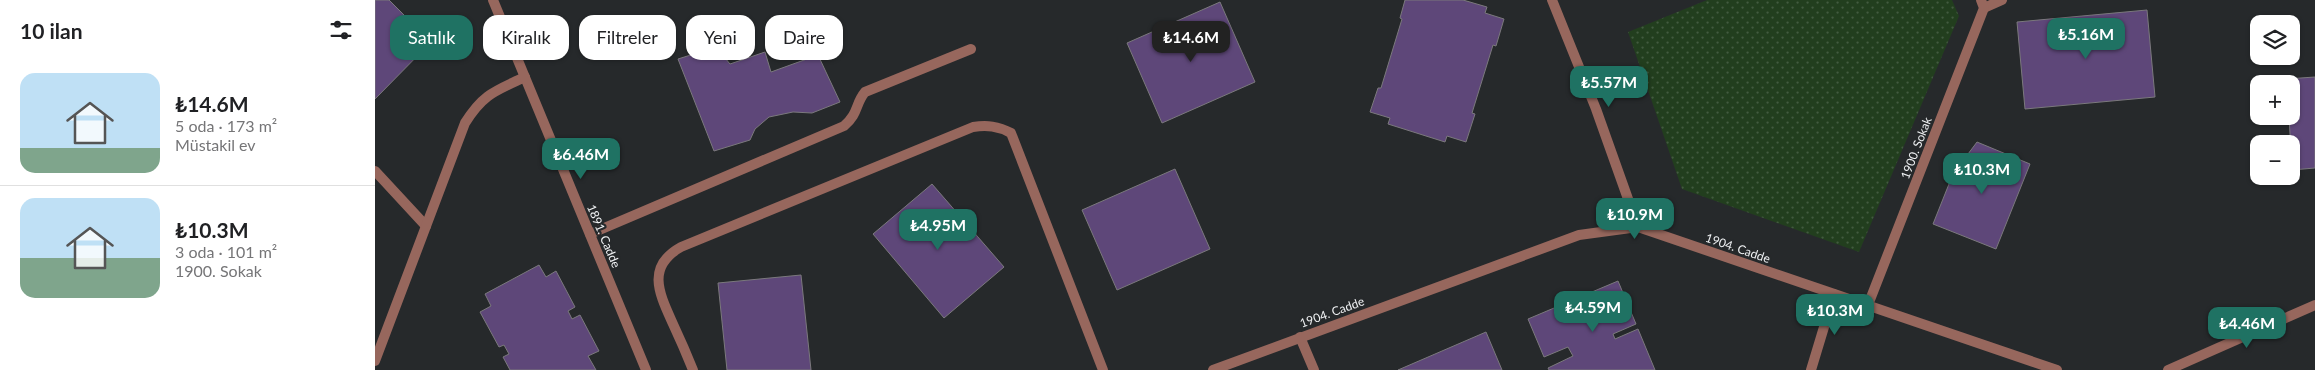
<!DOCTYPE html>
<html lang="tr">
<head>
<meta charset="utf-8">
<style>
	body { margin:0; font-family:Lato,sans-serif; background:#f2f2f2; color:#202124; height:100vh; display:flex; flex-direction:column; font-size:19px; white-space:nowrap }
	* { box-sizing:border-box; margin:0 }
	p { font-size:16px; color:#757577 }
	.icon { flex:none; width:28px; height:28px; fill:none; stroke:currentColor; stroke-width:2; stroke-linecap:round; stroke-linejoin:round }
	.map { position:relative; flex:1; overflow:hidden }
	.details { display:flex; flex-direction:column; background:#fff; width:375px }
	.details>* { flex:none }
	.hud { position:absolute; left:15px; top:15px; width:475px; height:45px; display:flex; gap:10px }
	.tools { position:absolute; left:1875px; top:15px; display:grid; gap:10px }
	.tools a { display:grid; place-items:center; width:50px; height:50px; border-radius:10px; background:#fff; box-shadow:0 1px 4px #0004; font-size:25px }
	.price { position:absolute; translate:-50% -42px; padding:0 11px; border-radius:10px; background:#1f7263; color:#fff; font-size:16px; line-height:32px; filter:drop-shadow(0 1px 2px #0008) }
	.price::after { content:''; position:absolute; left:50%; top:30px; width:15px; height:11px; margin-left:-8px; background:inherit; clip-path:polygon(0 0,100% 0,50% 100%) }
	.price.selected { background:#222; color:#fff }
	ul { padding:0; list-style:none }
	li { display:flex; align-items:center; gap:15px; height:125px; padding:0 20px }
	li+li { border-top:1px solid #e0e0e0 }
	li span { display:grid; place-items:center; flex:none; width:140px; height:100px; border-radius:15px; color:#555 }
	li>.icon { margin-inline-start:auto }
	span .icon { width:60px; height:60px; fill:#fffc; stroke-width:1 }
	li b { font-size:21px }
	h2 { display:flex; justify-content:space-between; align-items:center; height:60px; padding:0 20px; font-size:21px }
	.pill { padding:0 18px; border-radius:15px; background:#fff; box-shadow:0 1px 4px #0004; font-size:18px; line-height:45px }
	.pill.selected { background:#1f7263; color:#fff }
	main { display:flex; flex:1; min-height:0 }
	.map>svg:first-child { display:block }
</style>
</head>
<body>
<main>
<section class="details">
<h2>10 ilan<svg class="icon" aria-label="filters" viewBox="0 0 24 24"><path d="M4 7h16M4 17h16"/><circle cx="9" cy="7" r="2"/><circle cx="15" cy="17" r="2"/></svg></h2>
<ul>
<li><span style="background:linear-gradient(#bfe0f5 75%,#7fa58c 0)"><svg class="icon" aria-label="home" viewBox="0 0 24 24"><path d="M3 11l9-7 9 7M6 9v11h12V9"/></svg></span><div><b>₺14.6M</b><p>5 oda · 173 m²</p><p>Müstakil ev</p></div></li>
<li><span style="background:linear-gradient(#bfe0f5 60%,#7fa58c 0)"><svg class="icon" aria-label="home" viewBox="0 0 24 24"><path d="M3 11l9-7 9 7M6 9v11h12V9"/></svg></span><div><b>₺10.3M</b><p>3 oda · 101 m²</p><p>1900. Sokak</p></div></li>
</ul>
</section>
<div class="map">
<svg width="1940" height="370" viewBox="0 0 1940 370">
	<defs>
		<pattern id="park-dots" width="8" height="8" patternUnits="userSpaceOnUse" patternTransform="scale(1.25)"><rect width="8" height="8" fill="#223e1e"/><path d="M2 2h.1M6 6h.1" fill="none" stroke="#425a3f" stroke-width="1.8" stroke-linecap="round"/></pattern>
	</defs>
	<rect width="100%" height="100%" fill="#26292b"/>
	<path fill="url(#park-dots)" d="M 1332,0 L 1577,0 L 1584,16 L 1484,252 L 1307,189 L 1253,32 Z"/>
	<g fill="#5e4779" stroke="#7b797d">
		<path d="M 0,0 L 14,0 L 56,42 L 0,99 Z"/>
		<path d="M 1030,0 L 1088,0 L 1112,7 L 1110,13 L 1129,19 L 1121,46 L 1118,45 L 1097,113 L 1100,114 L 1091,142 L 1072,136 L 1070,142 L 1013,124 L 1015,118 L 995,112 L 1003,88 L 1006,88 L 1027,19 L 1025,18 Z"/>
		<path d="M 845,2 L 880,82 L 787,123 L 752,43 Z"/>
		<path d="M 1772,10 L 1780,97 L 1650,109 L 1642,22 Z"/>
		<path d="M 341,47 L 355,64 L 390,52 L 396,72 L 443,55 L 465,102 L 437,113 L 418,112 L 394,117 L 380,129 L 375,140 L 339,151 L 303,59 Z"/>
		<path d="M 1940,77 L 1940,168 L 1917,170 L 1914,116 L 1916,116 L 1916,84 L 1912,84 L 1911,79 Z"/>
		<path d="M 1602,142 L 1655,164 L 1621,249 L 1558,224 L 1586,154 L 1593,154 Z"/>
		<path d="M 800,169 L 835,249 L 742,290 L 707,210 Z"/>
		<path d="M 557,184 L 629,267 L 569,318 L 498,234 Z"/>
		<path d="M 164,265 L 171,277 L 181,271 L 200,307 L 193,311 L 197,319 L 205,315 L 224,351 L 213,356 L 221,370 L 135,370 L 128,357 L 134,354 L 129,345 L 124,347 L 105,312 L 116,306 L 110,294 Z"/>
		<path d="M 426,275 L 436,370 L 352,370 L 343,283 Z"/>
		<path d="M 1243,281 L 1261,324 L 1238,334 L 1240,339 L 1263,329 L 1280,370 L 1174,370 L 1173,368 L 1198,356 L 1193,347 L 1169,357 L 1153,319 Z"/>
		<path d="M 1111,332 L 1127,370 L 1023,370 Z"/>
	</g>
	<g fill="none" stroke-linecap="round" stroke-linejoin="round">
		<g stroke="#97675d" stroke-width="10">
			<path d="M 0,171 L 51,226"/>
			<path d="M 215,234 L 469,126 C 484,113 480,104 490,92 L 596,49"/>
			<path d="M 0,361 L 90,123 C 108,94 120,91 150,77"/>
			<path d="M 318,370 C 312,355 305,339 298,324 C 285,295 270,267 306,247 L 598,127 C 612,125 623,126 636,133 L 728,370"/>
		</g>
		<g stroke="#97675d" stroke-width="10">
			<path d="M 118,0 L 271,370"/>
			<path d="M 1177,0 L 1221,109 L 1263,227"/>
			<path d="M 1609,8 L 1627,0"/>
			<path d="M 1493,305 L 1609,8 L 1606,0"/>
			<path d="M 925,337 L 939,370"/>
			<path d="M 838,370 L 1204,235 L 1263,227 L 1682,370"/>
			<path d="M 1436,370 L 1459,294"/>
			<path d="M 1793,370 L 1940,305"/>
		</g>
	</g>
	<g text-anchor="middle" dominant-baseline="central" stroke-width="4.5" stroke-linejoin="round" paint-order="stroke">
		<g font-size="12" fill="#f0f2f4" stroke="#26292b">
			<text transform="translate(1541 148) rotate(-69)">1900. Sokak</text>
			<text transform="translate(229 236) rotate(67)">1891. Cadde</text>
			<text transform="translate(1363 248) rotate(19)">1904. Cadde</text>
			<text transform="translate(957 312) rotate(-20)">1904. Cadde</text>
		</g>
	</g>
</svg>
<div class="tools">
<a><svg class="icon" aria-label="layers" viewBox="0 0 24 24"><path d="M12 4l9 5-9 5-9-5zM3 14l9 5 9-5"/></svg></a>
<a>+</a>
<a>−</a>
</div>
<b class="price" style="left:1711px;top:60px">₺5.16M</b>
<b class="price selected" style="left:816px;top:63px">₺14.6M</b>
<b class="price" style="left:1234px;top:108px">₺5.57M</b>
<b class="price" style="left:206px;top:180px">₺6.46M</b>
<b class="price" style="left:1607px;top:195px">₺10.3M</b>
<b class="price" style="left:1260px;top:240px">₺10.9M</b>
<b class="price" style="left:563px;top:251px">₺4.95M</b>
<b class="price" style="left:1218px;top:333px">₺4.59M</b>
<b class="price" style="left:1460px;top:336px">₺10.3M</b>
<b class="price" style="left:1872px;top:349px">₺4.46M</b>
<div class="hud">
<a class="pill selected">Satılık</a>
<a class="pill">Kiralık</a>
<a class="pill">Filtreler</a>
<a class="pill">Yeni</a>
<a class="pill">Daire</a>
</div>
</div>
</main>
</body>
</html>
